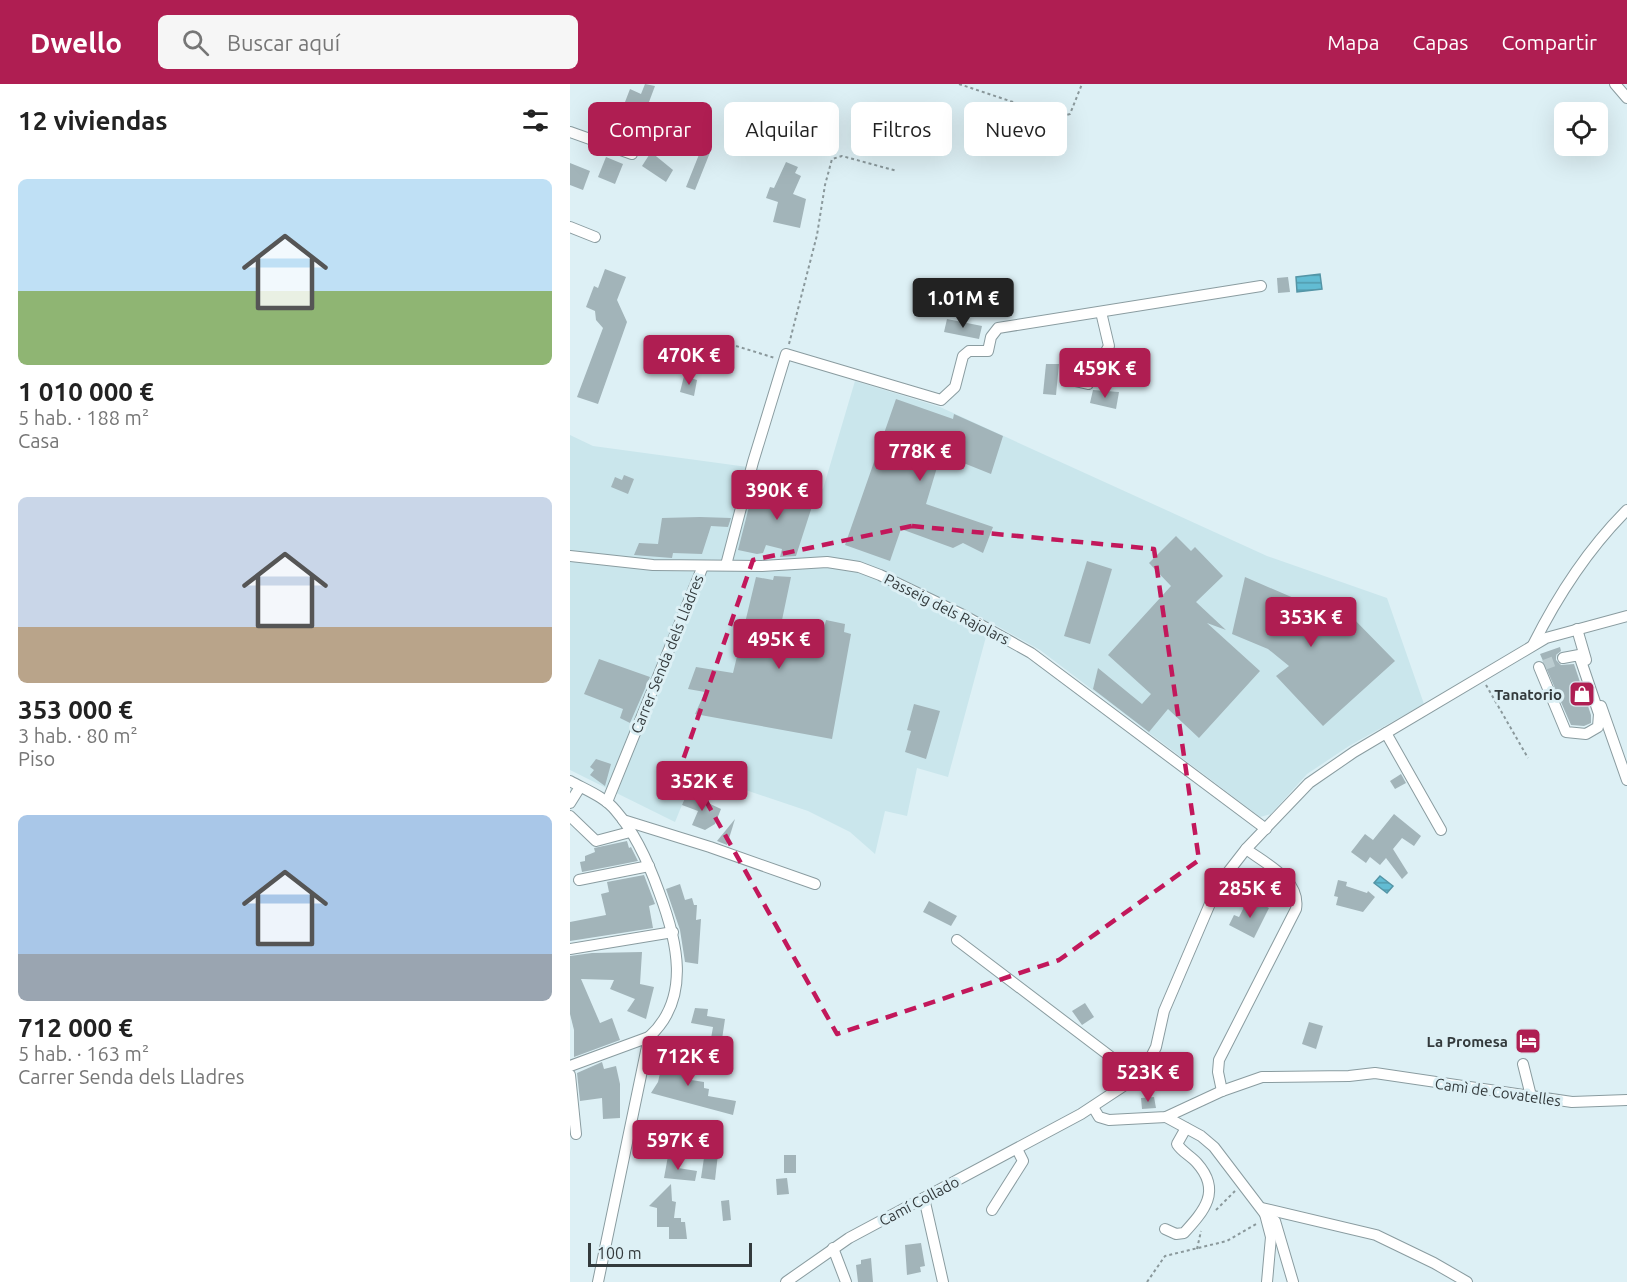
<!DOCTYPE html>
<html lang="es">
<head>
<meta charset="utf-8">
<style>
	body { margin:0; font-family:Ubuntu,sans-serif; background:#f6f6f6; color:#222; height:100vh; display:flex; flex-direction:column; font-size:22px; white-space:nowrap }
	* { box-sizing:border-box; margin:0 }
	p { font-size:20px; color:#767676 }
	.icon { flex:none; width:33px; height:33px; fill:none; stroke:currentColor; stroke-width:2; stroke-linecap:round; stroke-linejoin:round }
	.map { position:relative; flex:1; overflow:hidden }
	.panel { display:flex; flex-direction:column; background:#fff; width:570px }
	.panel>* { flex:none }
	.guide { position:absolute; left:18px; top:18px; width:570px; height:54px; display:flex; gap:12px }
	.controls { position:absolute; left:984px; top:18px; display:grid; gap:12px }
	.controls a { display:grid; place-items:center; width:54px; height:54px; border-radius:9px; background:#fff; box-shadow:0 6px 24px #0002; font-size:30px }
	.scale { position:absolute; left:18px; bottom:15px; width:164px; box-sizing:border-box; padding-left:6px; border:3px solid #333a3c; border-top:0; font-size:16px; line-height:21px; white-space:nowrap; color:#333a3c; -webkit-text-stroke:4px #ddf0f5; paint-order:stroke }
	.price { position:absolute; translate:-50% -51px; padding:0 14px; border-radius:6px; background:#af1e52; color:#fff; font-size:20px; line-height:39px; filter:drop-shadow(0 2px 3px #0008) }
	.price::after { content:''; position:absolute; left:50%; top:36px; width:18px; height:14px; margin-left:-9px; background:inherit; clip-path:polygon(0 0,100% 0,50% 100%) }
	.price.current { background:#222; color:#fff }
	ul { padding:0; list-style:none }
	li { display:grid; align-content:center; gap:12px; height:318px; padding:0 18px }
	li span { display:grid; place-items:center; height:186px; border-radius:9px; color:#555 }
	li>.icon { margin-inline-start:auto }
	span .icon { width:108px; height:108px; fill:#fffc; stroke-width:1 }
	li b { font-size:26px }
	h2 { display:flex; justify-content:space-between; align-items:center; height:72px; padding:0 18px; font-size:26px }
	.pill { padding:0 21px; border-radius:9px; background:#fff; box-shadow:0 6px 24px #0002; font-size:21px; line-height:54px }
	.pill.current { background:#af1e52; color:#fff }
	header { display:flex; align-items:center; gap:36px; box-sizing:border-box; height:84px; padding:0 30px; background:#af1e52; color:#fff }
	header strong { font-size:28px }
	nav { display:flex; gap:33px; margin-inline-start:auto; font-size:21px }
	.search { width:420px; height:54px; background:#f6f6f6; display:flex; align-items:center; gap:15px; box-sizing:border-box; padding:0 21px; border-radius:9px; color:#767676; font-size:22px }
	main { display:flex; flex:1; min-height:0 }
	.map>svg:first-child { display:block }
</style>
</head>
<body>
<header>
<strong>Dwello</strong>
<div class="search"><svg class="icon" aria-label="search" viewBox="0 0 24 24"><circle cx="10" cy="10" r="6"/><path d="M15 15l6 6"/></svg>Buscar aquí</div>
<nav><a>Mapa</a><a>Capas</a><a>Compartir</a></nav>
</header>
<main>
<section class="panel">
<h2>12 viviendas<svg class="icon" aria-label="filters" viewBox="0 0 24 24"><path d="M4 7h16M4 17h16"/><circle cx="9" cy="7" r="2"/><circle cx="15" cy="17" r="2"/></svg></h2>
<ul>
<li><span style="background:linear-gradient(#bfe0f5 60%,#8fb573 0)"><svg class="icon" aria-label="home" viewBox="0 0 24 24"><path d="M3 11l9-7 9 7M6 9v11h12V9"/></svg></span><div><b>1 010 000 €</b><p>5 hab. · 188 m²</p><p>Casa</p></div></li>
<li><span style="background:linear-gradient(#c9d6e8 70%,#b9a48a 0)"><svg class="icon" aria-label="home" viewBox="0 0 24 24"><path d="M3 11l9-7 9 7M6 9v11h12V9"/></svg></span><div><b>353 000 €</b><p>3 hab. · 80 m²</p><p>Piso</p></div></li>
<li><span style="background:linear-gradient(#a9c7e8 75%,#9aa5b1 0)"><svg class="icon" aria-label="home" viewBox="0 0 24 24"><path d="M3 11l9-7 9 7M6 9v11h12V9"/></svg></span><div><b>712 000 €</b><p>5 hab. · 163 m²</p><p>Carrer Senda dels Lladres</p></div></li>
</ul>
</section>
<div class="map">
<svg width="1057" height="1198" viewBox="0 0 1057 1198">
	<defs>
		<pattern id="water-rules" width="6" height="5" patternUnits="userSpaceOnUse" patternTransform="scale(1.5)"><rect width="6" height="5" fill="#62bcd3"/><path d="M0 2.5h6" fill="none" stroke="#519aac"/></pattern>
	</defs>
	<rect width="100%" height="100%" fill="#ddf0f5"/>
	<path fill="#cae6ec" d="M 285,297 L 370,323 L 697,472 L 817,514 L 854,620 L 779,662 L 737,690 L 701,730 L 690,733 L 470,566 L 420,538 L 378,693 L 347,684 L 337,732 L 315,727 L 305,770 L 280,748 L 238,727 L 125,689 L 105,738 L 0,686 L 0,351 L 23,362 L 185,384 L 253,405 Z"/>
	<g fill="url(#water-rules)" stroke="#5495a6" stroke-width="1.5">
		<path d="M 750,190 L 752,205 L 727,208 L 726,193 Z"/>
		<path d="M 676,788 L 696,800 L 691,808 L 671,797 Z"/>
		<path d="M 810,792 L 823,802 L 817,809 L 804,799 Z"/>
	</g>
	<g fill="#a2b4b9">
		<path d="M 75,0 L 85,2 L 76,26 L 55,18 L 60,5 L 71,10 Z"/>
		<path d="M 132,63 L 141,66 L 125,106 L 116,103 Z"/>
		<path d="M 81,68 L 103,86 L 96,98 L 72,82 Z"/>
		<path d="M 36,73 L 53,80 L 45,100 L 28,93 Z"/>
		<path d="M 216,78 L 228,83 L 225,89 L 231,92 L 223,110 L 236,115 L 230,144 L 203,138 L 208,118 L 196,114 L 200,103 L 204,104 Z"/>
		<path d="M 0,79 L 20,87 L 13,106 L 0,101 Z"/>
		<path d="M 35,185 L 56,193 L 47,216 L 57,238 L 28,320 L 7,313 L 33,244 L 26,236 L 25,227 L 16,223 L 24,202 L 28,204 Z"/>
		<path d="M 718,193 L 720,208 L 708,209 L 707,194 Z"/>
		<path d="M 377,235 L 412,242 L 409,255 L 374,248 Z"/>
		<path d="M 476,280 L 489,280 L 486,311 L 473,310 Z"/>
		<path d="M 114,292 L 127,296 L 124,312 L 110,308 Z"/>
		<path d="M 523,306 L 549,308 L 546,325 L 520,319 Z"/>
		<path d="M 326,315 L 383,335 L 384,330 L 433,352 L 421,390 L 371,370 L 356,420 L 423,443 L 413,469 L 393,459 L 383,464 L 331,445 L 320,477 L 275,461 Z"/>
		<path d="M 54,391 L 64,395 L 58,410 L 41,403 L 45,393 L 52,396 Z"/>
		<path d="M 224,401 L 247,407 L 226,472 L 210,473 L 212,465 L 196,461 L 193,469 L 187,470 L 168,466 L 183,407 L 188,409 L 190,403 L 221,412 Z"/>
		<path d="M 130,433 L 161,434 L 158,443 L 141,442 L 132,470 L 103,469 L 102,474 L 64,471 L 69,459 L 88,460 L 92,434 Z"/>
		<path d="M 606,452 L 621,467 L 625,463 L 653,492 L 626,518 L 656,546 L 637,539 L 690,587 L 629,654 L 598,625 L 579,648 L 523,605 L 528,584 L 572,620 L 581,610 L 538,571 L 601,502 L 579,479 Z"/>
		<path d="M 517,477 L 542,485 L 520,560 L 494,552 Z"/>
		<path d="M 204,492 L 221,493 L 212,536 L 254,544 L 256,536 L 275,540 L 274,548 L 281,550 L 262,655 L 125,630 L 135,608 L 118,605 L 126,583 L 163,589 L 186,493 L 203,496 Z"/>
		<path d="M 675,493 L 770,534 L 777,528 L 825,577 L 753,642 L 706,592 L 719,582 L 698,565 L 662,550 Z"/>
		<path d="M 990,563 L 991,567 L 986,571 L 986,576 L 991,581 L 1004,580 L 1021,631 L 1021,639 L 1014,642 L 1001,641 L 970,570 Z"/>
		<path d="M 29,575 L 80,593 L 60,639 L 50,634 L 53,625 L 14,610 Z"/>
		<path d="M 344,620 L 370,627 L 356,675 L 335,668 L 341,647 L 337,646 Z"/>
		<path d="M 26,675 L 41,680 L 35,702 L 20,691 L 24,686 L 20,683 Z"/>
		<path d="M 831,690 L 836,699 L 825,705 L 820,697 Z"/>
		<path d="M 117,709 L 151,725 L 145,740 L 135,746 L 122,741 L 128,727 L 112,721 Z"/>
		<path d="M 824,730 L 851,752 L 844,762 L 832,754 L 823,765 L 838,789 L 832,795 L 816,774 L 810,781 L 800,773 L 796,779 L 781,768 L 795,750 L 803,756 Z"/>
		<path d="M 165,735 L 157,761 L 147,757 Z"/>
		<path d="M 57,757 L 59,764 L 61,763 L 68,777 L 12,788 L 10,778 L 15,777 L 15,772 L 25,768 L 24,764 Z"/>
		<path d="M 74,791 L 85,820 L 79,822 L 83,844 L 0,857 L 0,838 L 36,831 L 31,810 L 39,808 L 37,798 Z"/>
		<path d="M 768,796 L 777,798 L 776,802 L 797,809 L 798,807 L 805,813 L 793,828 L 766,821 L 768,813 L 764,812 Z"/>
		<path d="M 110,800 L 115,816 L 122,814 L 124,821 L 127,821 L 126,836 L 131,835 L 128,880 L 115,878 L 110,846 L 96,805 Z"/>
		<path d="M 359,817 L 387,832 L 381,842 L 353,828 Z"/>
		<path d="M 688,818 L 699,824 L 684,854 L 659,841 L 664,831 L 669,833 L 676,819 L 685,824 Z"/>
		<path d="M 72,868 L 70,900 L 84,903 L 76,935 L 57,927 L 65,915 L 40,905 L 44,896 L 11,895 L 30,939 L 42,934 L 50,956 L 4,973 L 4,946 L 0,930 L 0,872 L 22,869 Z"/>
		<path d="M 515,919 L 524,933 L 512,941 L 502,927 Z"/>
		<path d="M 125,924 L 138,925 L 137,932 L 155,935 L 151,962 L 140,960 L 143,943 L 121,939 Z"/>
		<path d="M 739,938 L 753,942 L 746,965 L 732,960 Z"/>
		<path d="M 963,949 L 966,961 L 955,963 L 953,951 Z"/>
		<path d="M 109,970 L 119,972 L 115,995 L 134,998 L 134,1004 L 139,1005 L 138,1012 L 166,1017 L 163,1031 L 81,1009 L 88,998 L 93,976 L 96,977 L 97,973 L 108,975 Z"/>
		<path d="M 32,978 L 34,985 L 46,982 L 50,1000 L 50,1034 L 33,1035 L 32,1014 L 10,1017 L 7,989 Z"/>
		<path d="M 584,1013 L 586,1024 L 572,1025 L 571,1014 Z"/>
		<path d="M 135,1067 L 148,1070 L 145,1096 L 131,1094 Z"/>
		<rect x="214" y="1071" width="12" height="18"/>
		<path d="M 98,1072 L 109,1075 L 108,1084 L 127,1087 L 125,1097 L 94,1094 Z"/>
		<path d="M 217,1094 L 219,1110 L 207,1111 L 206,1095 Z"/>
		<path d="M 101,1100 L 102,1117 L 106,1118 L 104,1134 L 111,1134 L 111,1138 L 115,1138 L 117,1155 L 99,1155 L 99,1143 L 87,1143 L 87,1124 L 79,1122 Z"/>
		<path d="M 159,1116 L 161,1136 L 153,1137 L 151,1117 Z"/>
		<path d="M 351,1159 L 355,1182 L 350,1183 L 351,1188 L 337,1191 L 335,1161 Z"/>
		<path d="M 301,1174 L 303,1198 L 288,1198 L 286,1181 L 291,1180 L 291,1176 Z"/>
	</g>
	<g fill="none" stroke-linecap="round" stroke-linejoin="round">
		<path stroke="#bbccd0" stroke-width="10" stroke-dasharray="10 5" stroke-linecap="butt" d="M 974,581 L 993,574"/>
		<g stroke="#8a9ca0" stroke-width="12">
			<g id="minor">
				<path d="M 1045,0 L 1057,14"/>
				<path d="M 0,48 L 62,70"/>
				<path d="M 0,143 L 25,153"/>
				<path d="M 505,297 L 518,300 L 539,262 L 531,228"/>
				<path d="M 0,472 L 83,481 L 192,482 L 257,478 L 289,483 L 310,491 L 393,531 L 461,569 L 696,745"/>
				<path d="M 156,481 L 183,378 L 216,270 L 371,316 L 385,303 L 393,272 L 399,267 L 418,267 L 421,253 L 428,244 L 691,202"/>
				<path d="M 1007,545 L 1016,576"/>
				<path d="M 963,561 C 988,511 1018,465 1057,426"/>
				<path d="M 969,583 L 996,648 L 1016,650 L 1028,643 L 1029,630 L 1009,571 L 993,574"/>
				<path d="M 1031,622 L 1057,696"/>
				<path d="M 816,649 L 871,746"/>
				<path d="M 0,697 C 16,706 35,713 46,727 C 66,750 79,780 89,808 C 107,856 122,914 79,953 L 28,1198"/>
				<path d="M 37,718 L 133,482"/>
				<path d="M 0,719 L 10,703"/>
				<path d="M 0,732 L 26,757 L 60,748"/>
				<path d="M 53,736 L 140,763 L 245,800"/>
				<path d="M 9,796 L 79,782"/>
				<path d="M 387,856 L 566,992"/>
				<path d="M 0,865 L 103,848"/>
				<path d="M 953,980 L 961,1012"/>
				<path d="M 0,982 L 79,953"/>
				<path d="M 0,991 L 6,1050"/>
				<path d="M 652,1007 L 648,988 L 649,976 L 726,825 C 731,796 696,780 676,765"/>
				<path d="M 523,1023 L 529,1033 L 539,1036 L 596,1033 L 652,1007 L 692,993 L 779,992 L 805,989 L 1002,1018 L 1057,1016"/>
				<path d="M 596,1033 L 631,1052 L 644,1063 L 695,1130 L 705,1137 L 723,1198"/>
				<path d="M 354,1114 L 373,1198"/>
				<path d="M 692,1124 L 806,1151 L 864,1179 L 897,1198"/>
				<path d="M 422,1126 L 453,1077 L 447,1065"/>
				<path d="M 695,1130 L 701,1153 L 697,1198"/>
				<path d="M 595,1145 L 606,1150 L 614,1149 C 634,1127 652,1107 627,1079 C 621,1072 612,1068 607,1060 L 616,1044"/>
				<path d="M 263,1164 L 276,1198"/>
				<path d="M 216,1198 L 279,1154 L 511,1030 L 558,999 L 576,983 L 586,963 L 594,927 L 648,801 L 676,765 L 739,699 L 784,668 L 976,554 L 1057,532"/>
			</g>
		</g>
		<g stroke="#8a989b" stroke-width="2" stroke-dasharray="3 3" stroke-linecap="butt">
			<path d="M 389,0 L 488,33 L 500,30 L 512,0"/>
			<path d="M 219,260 L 247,151 L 255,101 L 262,75 L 272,72 L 327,87"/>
			<path d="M 130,275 L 139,275 L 143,262 L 150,257 L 205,274"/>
			<path d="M 916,601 L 958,674"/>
			<path d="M 646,1126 L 665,1107"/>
			<path d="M 627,1165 L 631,1147"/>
			<path d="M 577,1198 L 595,1172 L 657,1157 L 686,1140"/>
		</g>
		<use href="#minor" stroke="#fff" stroke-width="10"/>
	</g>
	<path fill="none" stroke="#c2185b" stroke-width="4.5" stroke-dasharray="12 8" stroke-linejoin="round" d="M 342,442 L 584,465 L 629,776 L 489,876 L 267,950 L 113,676 L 183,476 Z"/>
	<defs>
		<g id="shop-square" transform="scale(1.35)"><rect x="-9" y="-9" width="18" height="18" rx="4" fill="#af1e52" stroke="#ddf0f5"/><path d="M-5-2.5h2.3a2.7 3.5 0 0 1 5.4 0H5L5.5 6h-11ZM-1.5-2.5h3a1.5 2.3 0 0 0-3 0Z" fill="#fff"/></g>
		<g id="hotel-square" transform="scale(1.35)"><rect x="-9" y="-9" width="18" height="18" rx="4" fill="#af1e52" stroke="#ddf0f5"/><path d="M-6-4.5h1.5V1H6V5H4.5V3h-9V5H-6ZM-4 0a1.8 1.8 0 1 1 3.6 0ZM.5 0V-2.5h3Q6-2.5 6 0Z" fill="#fff"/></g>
	</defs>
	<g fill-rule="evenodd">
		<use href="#shop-square" x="1012" y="610"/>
		<use href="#hotel-square" x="958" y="957"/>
	</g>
	<g text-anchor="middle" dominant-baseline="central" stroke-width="6" stroke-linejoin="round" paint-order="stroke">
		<g font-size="15" fill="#333a3c" stroke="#ddf0f5">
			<text transform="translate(377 525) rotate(27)">Passeig dels Rajolars</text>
			<text transform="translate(97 570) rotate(-68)">Carrer Senda dels Lladres</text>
			<text transform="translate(928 1008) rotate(8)">Camì de Covatelles</text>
			<text transform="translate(349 1117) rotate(-28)">Camí Collado</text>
		</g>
		<g font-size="15" font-weight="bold" fill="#333a3c" stroke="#ddf0f5" text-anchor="end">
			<text x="992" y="610">Tanatorio</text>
			<text x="938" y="957">La Promesa</text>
		</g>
	</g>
</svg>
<div class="controls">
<a><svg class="icon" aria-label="locate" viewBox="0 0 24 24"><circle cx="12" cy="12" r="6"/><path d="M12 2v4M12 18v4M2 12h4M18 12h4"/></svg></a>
</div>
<div class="scale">100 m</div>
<b class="price current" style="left:393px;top:245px">1.01M €</b>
<b class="price" style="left:119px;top:302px">470K €</b>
<b class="price" style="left:535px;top:315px">459K €</b>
<b class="price" style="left:350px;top:398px">778K €</b>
<b class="price" style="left:207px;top:437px">390K €</b>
<b class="price" style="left:741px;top:564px">353K €</b>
<b class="price" style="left:209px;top:586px">495K €</b>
<b class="price" style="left:132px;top:728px">352K €</b>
<b class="price" style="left:680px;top:835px">285K €</b>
<b class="price" style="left:118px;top:1003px">712K €</b>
<b class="price" style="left:578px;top:1019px">523K €</b>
<b class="price" style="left:108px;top:1087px">597K €</b>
<div class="guide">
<a class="pill current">Comprar</a>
<a class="pill">Alquilar</a>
<a class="pill">Filtros</a>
<a class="pill">Nuevo</a>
</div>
</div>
</main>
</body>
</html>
